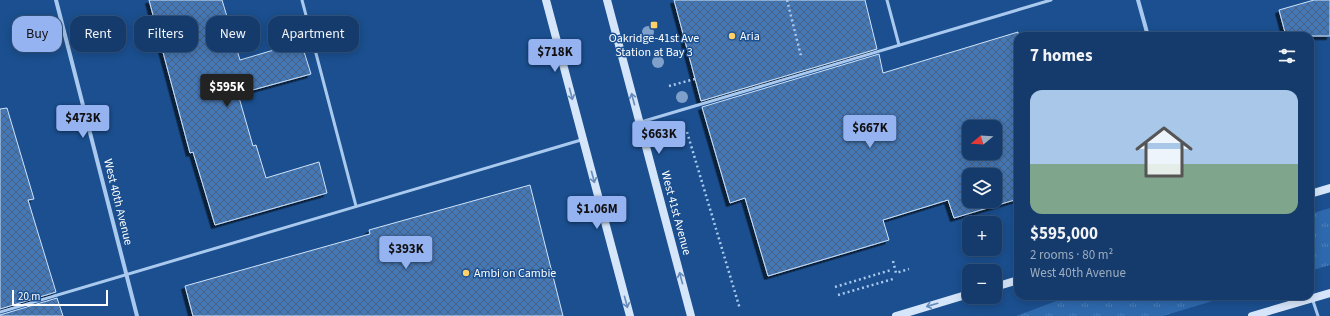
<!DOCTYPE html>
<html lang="en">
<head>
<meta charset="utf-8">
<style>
	body { margin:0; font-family:"Source Sans 3",sans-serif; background:#1d4271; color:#f1f3f6; height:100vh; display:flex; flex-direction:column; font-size:15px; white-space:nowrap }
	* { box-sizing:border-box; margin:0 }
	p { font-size:13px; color:#9dadc1 }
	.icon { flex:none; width:22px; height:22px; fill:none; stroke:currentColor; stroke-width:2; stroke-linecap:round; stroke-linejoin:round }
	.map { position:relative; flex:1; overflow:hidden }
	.drawer { position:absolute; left:1014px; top:32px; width:300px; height:268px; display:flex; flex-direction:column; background:#143b6b; border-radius:12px; box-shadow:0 2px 10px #0003,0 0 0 1px #33557e }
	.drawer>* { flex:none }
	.banner { position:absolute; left:12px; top:16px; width:380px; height:36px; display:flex; gap:8px }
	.needle { width:26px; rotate:252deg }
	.buttons { position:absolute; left:962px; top:120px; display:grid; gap:8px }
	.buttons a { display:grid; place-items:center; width:40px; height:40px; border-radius:8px; background:#143b6b; box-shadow:0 2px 10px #0003,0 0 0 1px #33557e; font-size:20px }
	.scale { position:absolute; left:12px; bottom:10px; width:96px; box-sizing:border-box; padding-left:4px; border:2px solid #fff; border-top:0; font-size:11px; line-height:14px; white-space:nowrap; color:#fff; -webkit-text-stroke:3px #1b4f8f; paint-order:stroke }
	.price { position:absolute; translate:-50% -34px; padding:0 9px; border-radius:4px; background:#95b2f1; color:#111; font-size:13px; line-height:26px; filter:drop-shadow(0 1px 2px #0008) }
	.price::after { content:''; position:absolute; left:50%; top:24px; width:12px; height:9px; margin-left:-6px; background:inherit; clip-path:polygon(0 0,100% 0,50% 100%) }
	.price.on { background:#222; color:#fff }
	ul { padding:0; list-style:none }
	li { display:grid; align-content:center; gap:8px; height:212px; padding:0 16px }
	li+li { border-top:1px solid #33557e }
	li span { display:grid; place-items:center; height:124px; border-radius:12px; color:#555 }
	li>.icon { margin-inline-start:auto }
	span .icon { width:72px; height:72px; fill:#fffc; stroke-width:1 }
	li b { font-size:17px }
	h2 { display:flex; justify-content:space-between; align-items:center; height:48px; padding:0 16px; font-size:17px }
	.tag { padding:0 14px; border-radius:12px; background:#143b6b; box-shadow:0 2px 10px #0003,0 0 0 1px #33557e; font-size:14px; line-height:36px }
	.tag.on { background:#95b2f1; color:#111 }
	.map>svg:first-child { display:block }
</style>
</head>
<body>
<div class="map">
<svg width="1330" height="316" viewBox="0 0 1330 316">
	<defs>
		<pattern id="grass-tufts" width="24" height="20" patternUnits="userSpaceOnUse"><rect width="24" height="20" fill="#2e69ad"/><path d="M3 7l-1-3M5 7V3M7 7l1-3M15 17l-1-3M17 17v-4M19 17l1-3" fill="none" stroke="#4d80b9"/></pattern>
		<pattern id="building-cross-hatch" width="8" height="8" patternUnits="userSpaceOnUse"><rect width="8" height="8" fill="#4478b7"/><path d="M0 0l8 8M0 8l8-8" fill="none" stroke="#486282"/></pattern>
		<filter id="shadow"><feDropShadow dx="-3.5" dy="3.5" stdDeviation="0" flood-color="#0009"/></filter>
	</defs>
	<rect width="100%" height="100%" fill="#1b4f8f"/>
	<g fill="url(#grass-tufts)">
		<path d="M 1330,208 L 1330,265 L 1310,271 L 1310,214 Z"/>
		<path d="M 1070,296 L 1229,296 L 1163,316 L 1016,316 Z"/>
	</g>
	<g fill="url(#building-cross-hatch)" stroke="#cfe3fa" fill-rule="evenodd" filter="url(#shadow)">
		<path d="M 149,0 L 222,0 L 240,60 L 301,42 L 311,74 L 238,94 L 253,146 L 256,145 L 266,178 L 319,162 L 327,193 L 215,225 L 193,152 L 190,153 Z"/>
		<path d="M 674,0 L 865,0 L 877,49 L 701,101 Z"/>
		<path d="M 1314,0 L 1330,0 L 1330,36 L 1286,36 L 1279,10 Z"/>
		<path d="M 1018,32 L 1018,199 L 954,218 L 948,200 L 883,220 L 889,240 L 768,276 L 745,198 L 730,203 L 702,107 L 879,54 L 883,73 ZM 969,127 L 995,127 L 995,153 L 969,153 ZM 969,175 L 995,175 L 995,201 L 969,201 Z"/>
		<path d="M 7,108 L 34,199 L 28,200 L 56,292 L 0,309 L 0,109 Z"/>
		<path d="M 530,185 L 563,316 L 193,316 L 185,286 L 370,234 L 369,230 Z"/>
		<path d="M 57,298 L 63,316 L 0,316 L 0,315 Z"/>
	</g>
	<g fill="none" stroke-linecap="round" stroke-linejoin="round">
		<g stroke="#a9c9ee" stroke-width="2.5" stroke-dasharray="2 3" stroke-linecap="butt">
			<path d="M 787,0 L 801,56"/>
			<path d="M 669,86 L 695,79"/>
			<path d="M 687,132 L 740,309"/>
			<path d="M 893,261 L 896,273 L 909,269"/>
			<path d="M 835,287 L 891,270"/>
			<path d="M 838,295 L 893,279"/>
		</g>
		<g stroke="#a9c9ee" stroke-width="3">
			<path d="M 302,0 L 356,206"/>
			<path d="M 887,0 L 899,45"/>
			<path d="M 641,122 L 1051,0"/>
			<path d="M 1312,298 L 1318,316"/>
			<path d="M 0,312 L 581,140"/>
		</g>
		<g stroke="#a9c9ee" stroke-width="4">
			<path d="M 56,0 L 137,316"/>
			<path d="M 1138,0 L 1148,36"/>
		</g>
		<g stroke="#d6e6fa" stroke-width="8">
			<path d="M 546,0 L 630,316"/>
			<path d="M 607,0 L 691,316"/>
			<path d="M 1310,194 L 1330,188"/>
			<path d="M 995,287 L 1018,280"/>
			<path d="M 896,316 L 969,294"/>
			<path d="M 1252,316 L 1330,293"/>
		</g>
	</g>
	<g fill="#7ea0ca">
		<circle cx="648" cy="32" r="6"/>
		<circle cx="658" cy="62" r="6"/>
		<circle cx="682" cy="97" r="6"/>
	</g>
	<defs><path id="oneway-shaft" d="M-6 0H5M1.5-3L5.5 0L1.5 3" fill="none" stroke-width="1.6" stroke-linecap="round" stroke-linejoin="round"/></defs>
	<g stroke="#668bba">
		<use href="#oneway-shaft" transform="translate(571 94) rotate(75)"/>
		<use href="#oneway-shaft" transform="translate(633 99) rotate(-105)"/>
		<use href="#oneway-shaft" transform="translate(593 177) rotate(75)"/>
		<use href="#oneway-shaft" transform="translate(681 278) rotate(-105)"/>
		<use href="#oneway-shaft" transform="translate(626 302) rotate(75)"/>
		<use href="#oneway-shaft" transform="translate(932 305) rotate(164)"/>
	</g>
	<g fill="#ffd166" stroke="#1b4f8f" stroke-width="1.5">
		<rect x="650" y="21" width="8" height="8" rx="2"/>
		<circle cx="732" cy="36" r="4"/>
		<circle cx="466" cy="273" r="4"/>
	</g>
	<g text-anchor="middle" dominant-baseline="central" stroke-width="3" stroke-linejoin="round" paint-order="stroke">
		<g font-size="12" fill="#fff" stroke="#1b4f8f" text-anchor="start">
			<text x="740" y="36">Aria</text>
			<text x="654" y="38" text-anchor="middle">Oakridge-41st Ave<tspan x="654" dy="14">Station at Bay 3</tspan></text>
			<text x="474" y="273">Ambi on Cambie</text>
		</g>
		<g font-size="12" fill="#fff" stroke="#1b4f8f">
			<text transform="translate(118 202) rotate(76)">West 40th Avenue</text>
			<text transform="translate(676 213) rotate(75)">West 41st Avenue</text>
		</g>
	</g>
</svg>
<div class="buttons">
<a><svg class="needle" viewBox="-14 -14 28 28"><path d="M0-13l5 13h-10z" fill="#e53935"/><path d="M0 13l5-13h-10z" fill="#9dadc1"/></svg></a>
<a><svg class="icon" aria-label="layers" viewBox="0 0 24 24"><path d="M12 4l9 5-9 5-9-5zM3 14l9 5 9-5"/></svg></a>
<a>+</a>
<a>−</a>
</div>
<div class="scale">20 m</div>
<b class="price" style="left:555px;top:73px">$718K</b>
<b class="price on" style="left:227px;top:108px">$595K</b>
<b class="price" style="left:83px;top:139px">$473K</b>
<b class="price" style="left:870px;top:149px">$667K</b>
<b class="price" style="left:659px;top:155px">$663K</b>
<b class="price" style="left:597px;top:230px">$1.06M</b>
<b class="price" style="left:406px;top:270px">$393K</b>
<div class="banner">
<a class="tag on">Buy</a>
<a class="tag">Rent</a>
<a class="tag">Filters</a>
<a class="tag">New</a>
<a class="tag">Apartment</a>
</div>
<section class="drawer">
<h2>7 homes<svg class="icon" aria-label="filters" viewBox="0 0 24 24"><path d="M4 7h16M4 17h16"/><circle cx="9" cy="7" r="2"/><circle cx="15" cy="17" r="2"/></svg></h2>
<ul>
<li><span style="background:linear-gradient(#a9c7e8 60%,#7fa58c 0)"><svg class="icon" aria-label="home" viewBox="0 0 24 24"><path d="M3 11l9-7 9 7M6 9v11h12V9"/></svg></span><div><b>$595,000</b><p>2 rooms · 80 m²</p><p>West 40th Avenue</p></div></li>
</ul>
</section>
</div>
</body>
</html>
